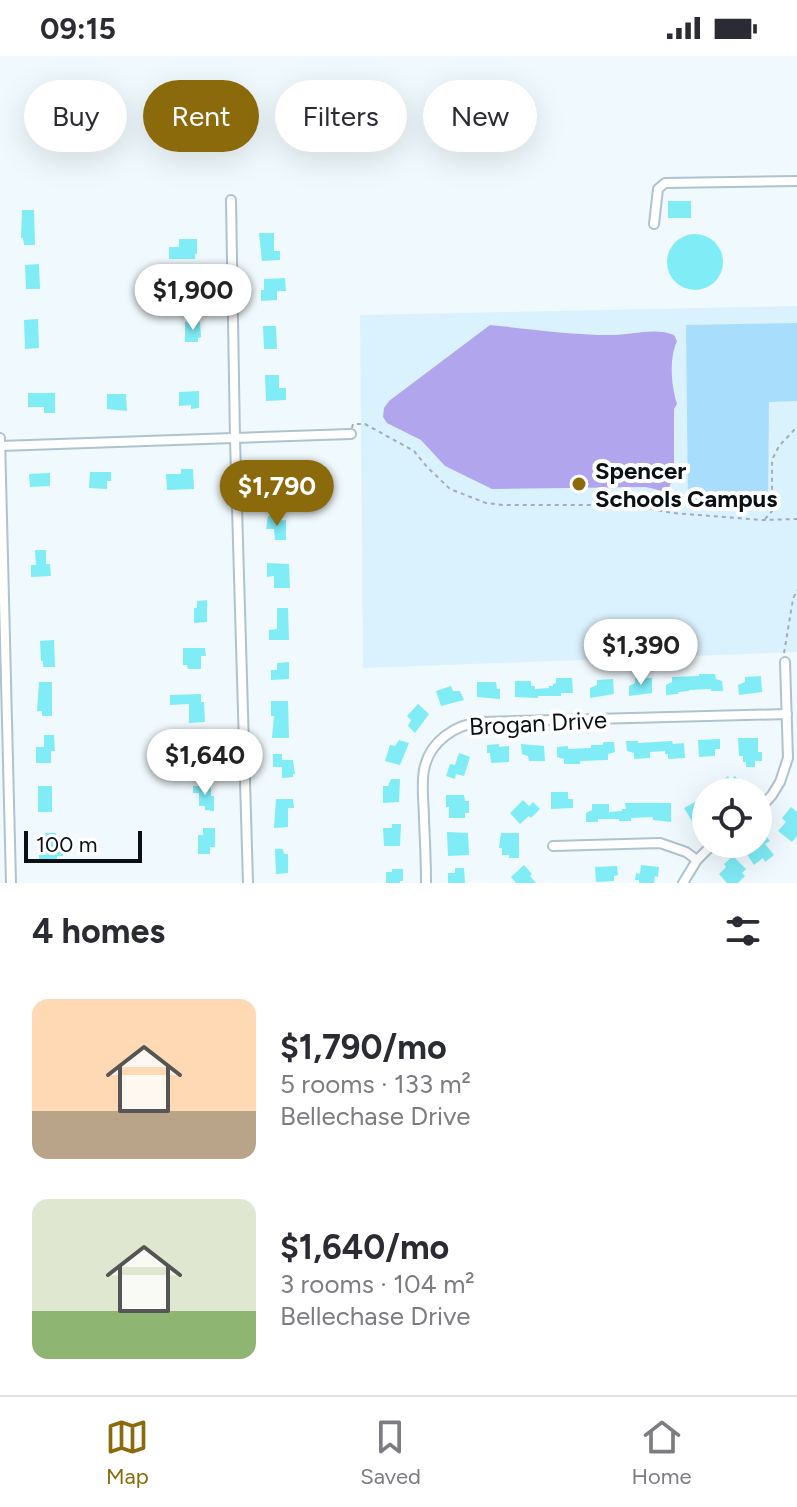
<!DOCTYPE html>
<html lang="en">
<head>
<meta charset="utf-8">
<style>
	body { margin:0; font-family:Figtree,sans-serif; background:#f7f7f7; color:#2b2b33; height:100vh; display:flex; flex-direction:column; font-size:30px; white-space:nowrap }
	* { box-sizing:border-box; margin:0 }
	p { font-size:26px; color:#7c7c81 }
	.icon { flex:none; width:44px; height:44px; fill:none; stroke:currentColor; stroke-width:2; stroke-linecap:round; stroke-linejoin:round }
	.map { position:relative; height:827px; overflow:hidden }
	.side { display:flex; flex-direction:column; background:#fff; flex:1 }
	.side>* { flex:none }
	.banner { position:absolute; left:24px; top:24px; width:750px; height:72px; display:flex; gap:16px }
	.tools { position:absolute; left:692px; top:722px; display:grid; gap:16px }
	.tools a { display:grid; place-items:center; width:80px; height:80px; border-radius:50%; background:#fff; box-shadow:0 8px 32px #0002; font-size:40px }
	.scale { position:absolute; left:24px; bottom:20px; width:118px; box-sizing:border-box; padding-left:8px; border:4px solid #0a1115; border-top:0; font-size:22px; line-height:28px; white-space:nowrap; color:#0a1115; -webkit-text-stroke:6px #fff; paint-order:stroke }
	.price { position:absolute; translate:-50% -68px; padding:0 18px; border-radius:28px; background:#fff; color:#222; font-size:26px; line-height:52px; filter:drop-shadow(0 2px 4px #0008) }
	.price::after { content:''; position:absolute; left:50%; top:48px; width:24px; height:18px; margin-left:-12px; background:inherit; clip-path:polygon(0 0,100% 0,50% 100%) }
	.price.selected { background:#8b6a0b; color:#fff }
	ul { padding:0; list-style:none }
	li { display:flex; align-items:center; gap:24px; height:200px; padding:0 32px }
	li span { display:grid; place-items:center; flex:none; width:224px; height:160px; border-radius:16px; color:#555 }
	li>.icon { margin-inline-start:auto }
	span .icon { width:96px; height:96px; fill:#fffc; stroke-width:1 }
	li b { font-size:34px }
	h2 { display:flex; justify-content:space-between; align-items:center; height:96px; padding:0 32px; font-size:34px }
	.tag { padding:0 28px; border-radius:36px; background:#fff; box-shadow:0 8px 32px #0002; font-size:28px; line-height:72px }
	.tag.selected { background:#8b6a0b; color:#fff }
	.status { display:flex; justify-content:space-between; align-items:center; height:56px; padding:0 40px; background:#fff; direction:ltr }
	.status svg { height:22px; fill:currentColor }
	.tabs { display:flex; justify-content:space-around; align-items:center; height:112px; border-top:2px solid #e1e1e2; background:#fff; font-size:22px; color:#7c7c81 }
	.tabs a { display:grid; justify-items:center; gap:4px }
	.tabs .selected { color:#8b6a0b }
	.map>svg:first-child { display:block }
</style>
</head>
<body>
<div class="status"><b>09:15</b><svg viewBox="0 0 49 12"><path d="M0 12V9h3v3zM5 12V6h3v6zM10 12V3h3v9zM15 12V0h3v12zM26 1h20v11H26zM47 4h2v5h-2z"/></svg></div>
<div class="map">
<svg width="797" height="827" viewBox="0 0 797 827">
	<rect width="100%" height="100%" fill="#f0f9fd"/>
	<path fill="#daf1fe" d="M 797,250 L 797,596 L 363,612 L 360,259 Z"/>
	<path fill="#a8defb" d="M 797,267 L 797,345 L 769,346 L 768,448 L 688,449 L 686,269 Z"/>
	<path fill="#b1a6ed" d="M 490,269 C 530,273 571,279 611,279 C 631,279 656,271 674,279 L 677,285 C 669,303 671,329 677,348 L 674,353 L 674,414 L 669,433 L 662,435 L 646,431 L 492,433 L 445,410 L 421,384 L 387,367 L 383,361 L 384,352 L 389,345 Z"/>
	<g fill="#7fecf6">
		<rect x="668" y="145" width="23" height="17"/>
		<path d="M 22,154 L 34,154 L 35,189 L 24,189 L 23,182 L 21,182 Z"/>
		<path d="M 259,177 L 274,177 L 274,195 L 280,195 L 280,204 L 262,205 Z"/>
		<circle cx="695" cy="206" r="28"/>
		<path d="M 179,183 L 197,183 L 197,198 L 195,198 L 195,203 L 169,203 L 169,191 L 179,191 Z"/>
		<path d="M 39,208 L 40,233 L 26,233 L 25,209 Z"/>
		<path d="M 180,220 L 196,220 L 194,240 L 181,240 Z"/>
		<path d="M 285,222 L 286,235 L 277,235 L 277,244 L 261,245 L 261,234 L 264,234 L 264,223 Z"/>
		<path d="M 38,263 L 39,292 L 25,293 L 24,264 Z"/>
		<path d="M 185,266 L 200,266 L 201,281 L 198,282 L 198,286 L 185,286 Z"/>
		<path d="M 263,270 L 276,270 L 277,293 L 264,293 Z"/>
		<path d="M 265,319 L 279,319 L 279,332 L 286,332 L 286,344 L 266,345 Z"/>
		<path d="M 199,335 L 199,352 L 191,353 L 191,349 L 179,350 L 179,336 Z"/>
		<path d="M 28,337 L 55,337 L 55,357 L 44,357 L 44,351 L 28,351 Z"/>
		<path d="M 107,338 L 126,338 L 127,355 L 107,353 Z"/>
		<path d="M 272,411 L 280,411 L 281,435 L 266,435 L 266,420 L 272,420 Z"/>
		<path d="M 181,413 L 193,413 L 194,433 L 167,434 L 166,418 L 181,418 Z"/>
		<path d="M 90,416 L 111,416 L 111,425 L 107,425 L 107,433 L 89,432 Z"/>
		<path d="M 50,417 L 50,430 L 30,431 L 29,418 Z"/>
		<path d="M 268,460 L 277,460 L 277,465 L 286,464 L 286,484 L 275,484 L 274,473 L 266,473 Z"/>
		<path d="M 35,494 L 46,494 L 46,508 L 50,508 L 51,520 L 31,521 L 31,509 L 36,509 Z"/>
		<path d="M 267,507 L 289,508 L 290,532 L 274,532 L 274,520 L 267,521 Z"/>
		<path d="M 207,544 L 207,566 L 194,567 L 194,552 L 197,552 L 197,545 Z"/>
		<path d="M 277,552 L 288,552 L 289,584 L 269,584 L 269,574 L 277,573 Z"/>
		<path d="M 54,584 L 55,611 L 43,611 L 43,605 L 41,605 L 40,585 Z"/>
		<path d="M 183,592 L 205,592 L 206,600 L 201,600 L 201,613 L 188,613 L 187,609 L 183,609 Z"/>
		<path d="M 289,606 L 289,623 L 271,624 L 271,614 L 277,614 L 277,607 Z"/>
		<path d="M 699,618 L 715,618 L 716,623 L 722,625 L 723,635 L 711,635 L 711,633 L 689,634 L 689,635 L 678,636 L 678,638 L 666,639 L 666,629 L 672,626 L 672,621 L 699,620 Z"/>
		<path d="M 761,620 L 762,636 L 739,639 L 738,629 L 745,626 L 745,621 Z"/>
		<path d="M 556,622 L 572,622 L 573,637 L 561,637 L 561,640 L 538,640 L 538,642 L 515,641 L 515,625 L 531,625 L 531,630 L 535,630 L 535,633 L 549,632 L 549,630 L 553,630 L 553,628 L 556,627 Z"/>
		<path d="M 635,622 L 652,622 L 652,637 L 629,640 L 629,630 L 635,627 Z"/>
		<path d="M 613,623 L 614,638 L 590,642 L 590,632 L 597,629 L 597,624 Z"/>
		<path d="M 39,626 L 52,626 L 52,660 L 42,660 L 42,655 L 37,655 Z"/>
		<path d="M 477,626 L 496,626 L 497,633 L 500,633 L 500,643 L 477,641 Z"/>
		<path d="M 451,630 L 453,635 L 460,635 L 464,644 L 441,650 L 436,635 Z"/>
		<path d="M 201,638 L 201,646 L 204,646 L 205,666 L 189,667 L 189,648 L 170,649 L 170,639 Z"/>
		<path d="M 271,645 L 288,645 L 289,682 L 272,682 L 274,660 L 271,660 Z"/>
		<path d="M 418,648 L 429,658 L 415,677 L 408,670 L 411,664 L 407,660 Z"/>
		<path d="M 44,679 L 54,679 L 55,695 L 51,695 L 51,707 L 36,707 L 36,691 L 44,691 Z"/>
		<path d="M 191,682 L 205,682 L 205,702 L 207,702 L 208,710 L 188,711 L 188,703 L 185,703 L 185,693 L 188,693 L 188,688 L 191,688 Z"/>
		<path d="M 738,682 L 758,682 L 758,696 L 762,696 L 762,705 L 755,705 L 755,711 L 746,711 L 746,706 L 743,706 L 743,700 L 739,700 Z"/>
		<path d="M 720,683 L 720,693 L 715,693 L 715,700 L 699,701 L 698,684 Z"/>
		<path d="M 399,684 L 409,687 L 400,709 L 385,705 L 390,689 L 395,690 Z"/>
		<path d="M 626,685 L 638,685 L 638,687 L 672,685 L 673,688 L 684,687 L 685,702 L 668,703 L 668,698 L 665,698 L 665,695 L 650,696 L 650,702 L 634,703 L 634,697 L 627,695 Z"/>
		<path d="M 603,686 L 614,686 L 615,696 L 608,698 L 608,704 L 580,705 L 580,708 L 564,708 L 564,703 L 557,701 L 557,691 L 568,690 L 568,693 L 591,692 L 591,689 L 603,689 Z"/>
		<path d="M 499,688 L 499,691 L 509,690 L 509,706 L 491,707 L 490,697 L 487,697 L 487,689 Z"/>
		<path d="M 521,688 L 544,690 L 545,705 L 529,705 L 528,700 L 522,698 Z"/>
		<path d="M 459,697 L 470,701 L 464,720 L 456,718 L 455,723 L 446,720 L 450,708 L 455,709 Z"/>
		<path d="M 273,698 L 282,698 L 282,704 L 293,704 L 295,718 L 293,718 L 293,721 L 282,722 L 282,711 L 273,711 Z"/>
		<path d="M 728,720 L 730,724 L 735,720 L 748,736 L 715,736 L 720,732 L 717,729 Z"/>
		<path d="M 391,723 L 400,723 L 399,746 L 383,747 L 383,730 L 388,730 Z"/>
		<rect x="38" y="730" width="14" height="26"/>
		<path d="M 193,730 L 211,730 L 211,740 L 214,740 L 214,755 L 205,754 L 205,750 L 199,750 L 199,737 L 193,737 Z"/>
		<path d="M 551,736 L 568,736 L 568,743 L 573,743 L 573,752 L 551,753 Z"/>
		<path d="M 446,739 L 464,739 L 465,745 L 469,745 L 469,757 L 465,757 L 465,762 L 449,762 L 449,751 L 446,751 Z"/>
		<path d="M 706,740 L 706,763 L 695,770 L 684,752 Z"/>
		<path d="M 276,743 L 293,743 L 294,752 L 288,752 L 288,771 L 274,772 Z"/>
		<path d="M 523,744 L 529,750 L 533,746 L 540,753 L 531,762 L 529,760 L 520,768 L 510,757 Z"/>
		<path d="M 625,747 L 671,747 L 671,766 L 653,764 L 653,761 L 631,762 L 631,765 L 619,765 L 619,763 L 598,763 L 598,766 L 586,766 L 586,757 L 592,754 L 592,748 L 609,748 L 609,756 L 622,755 L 622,753 L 626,753 Z"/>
		<path d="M 791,751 L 797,756 L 797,780 L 792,786 L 778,775 L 786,766 L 782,762 Z"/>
		<path d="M 392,768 L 401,768 L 400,790 L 384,790 L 383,772 L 392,772 Z"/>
		<path d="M 203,772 L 215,772 L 215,791 L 210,791 L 210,798 L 198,798 L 198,779 L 203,779 Z"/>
		<path d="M 447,776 L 468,777 L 469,799 L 448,800 Z"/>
		<path d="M 45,777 L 56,777 L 57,793 L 63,793 L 63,800 L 57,800 L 57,807 L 39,807 L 39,795 L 45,795 Z"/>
		<path d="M 501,777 L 519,777 L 519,802 L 509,802 L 509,799 L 502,799 L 502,792 L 499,792 Z"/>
		<path d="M 765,778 L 770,785 L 765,788 L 774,799 L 765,806 L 763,802 L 754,809 L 744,794 L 752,788 L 758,788 L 758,783 Z"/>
		<path d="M 275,793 L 283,793 L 284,798 L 288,798 L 288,817 L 276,818 Z"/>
		<path d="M 733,800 L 746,813 L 742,817 L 745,820 L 738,827 L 727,827 L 719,818 L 726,811 L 724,808 Z"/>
		<path d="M 524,809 L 532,818 L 530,820 L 536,827 L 516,827 L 511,821 Z"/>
		<path d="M 641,809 L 659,811 L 658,821 L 655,820 L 654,827 L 639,827 L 639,824 L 635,824 L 636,817 L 640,818 Z"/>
		<path d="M 617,810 L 618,819 L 614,820 L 614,825 L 596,826 L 595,811 Z"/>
		<path d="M 455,812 L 464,812 L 465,827 L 448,827 L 448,817 L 455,817 Z"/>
		<path d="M 392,813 L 403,813 L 403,825 L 400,825 L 400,827 L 386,827 L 386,816 L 392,816 Z"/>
	</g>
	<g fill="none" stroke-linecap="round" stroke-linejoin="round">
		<g stroke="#aec3ce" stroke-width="12">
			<g id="minor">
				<path d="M 231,144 L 235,383 L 248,827"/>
				<path d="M 654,168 L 658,133 L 665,127 L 797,125"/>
				<path d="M 0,382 L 11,827"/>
				<path d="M 0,390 L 351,378"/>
				<path d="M 758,755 L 772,739 L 780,726 L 788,702 L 785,606"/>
				<path d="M 553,790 L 660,787 L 686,796 L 697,804"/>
				<path d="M 426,827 C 426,806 425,785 424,764 C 424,748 421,730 424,714 C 429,686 455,668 482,666 L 787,658"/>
				<path d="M 683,827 L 697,804 L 713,788"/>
			</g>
		</g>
		<g stroke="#a4adb1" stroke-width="2" stroke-dasharray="4 4" stroke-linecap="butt">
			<path d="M 352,372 L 353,368 L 365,368 L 414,395 L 427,411 L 450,433 L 486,447 L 502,449 L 631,449 L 673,457 L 762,464 L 797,463"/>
			<path d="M 765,463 L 772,455 L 772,404 L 779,390 L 797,371"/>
			<path d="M 784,597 L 793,543 L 797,534"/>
		</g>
		<use href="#minor" stroke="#fff" stroke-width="8"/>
	</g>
	<circle fill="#8b6a0b" stroke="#fff" stroke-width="3" cx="579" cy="428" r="8"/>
	<g text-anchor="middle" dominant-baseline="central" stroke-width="8" stroke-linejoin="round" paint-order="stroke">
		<g font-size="24" font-weight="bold" fill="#0a1115" stroke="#fff" text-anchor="start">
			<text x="595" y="414">Spencer<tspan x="595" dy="28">Schools Campus</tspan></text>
		</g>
		<g font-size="24" fill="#0a1115" stroke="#fff">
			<text transform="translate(538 667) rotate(-3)">Brogan Drive</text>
		</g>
	</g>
</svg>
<div class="tools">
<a><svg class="icon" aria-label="locate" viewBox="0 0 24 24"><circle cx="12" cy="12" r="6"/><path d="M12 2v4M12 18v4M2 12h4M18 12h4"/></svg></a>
</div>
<div class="scale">100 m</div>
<b class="price" style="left:193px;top:276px">$1,900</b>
<b class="price selected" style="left:277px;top:472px">$1,790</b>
<b class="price" style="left:641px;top:631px">$1,390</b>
<b class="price" style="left:205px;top:741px">$1,640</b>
<div class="banner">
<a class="tag">Buy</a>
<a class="tag selected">Rent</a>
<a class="tag">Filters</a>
<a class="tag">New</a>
</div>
</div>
<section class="side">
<h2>4 homes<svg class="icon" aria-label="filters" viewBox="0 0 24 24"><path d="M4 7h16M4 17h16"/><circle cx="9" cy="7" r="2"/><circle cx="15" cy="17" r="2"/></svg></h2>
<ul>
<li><span style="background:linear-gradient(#ffd9b3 70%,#b9a48a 0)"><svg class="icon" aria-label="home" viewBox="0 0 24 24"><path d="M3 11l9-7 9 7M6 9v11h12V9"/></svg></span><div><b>$1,790/mo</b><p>5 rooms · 133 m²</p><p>Bellechase Drive</p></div></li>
<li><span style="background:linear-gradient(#dfe7d0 70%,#8fb573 0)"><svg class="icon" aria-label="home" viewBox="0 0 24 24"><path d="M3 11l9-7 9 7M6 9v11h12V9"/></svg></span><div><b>$1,640/mo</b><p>3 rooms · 104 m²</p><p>Bellechase Drive</p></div></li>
</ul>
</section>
<nav class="tabs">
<a class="selected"><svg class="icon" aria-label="map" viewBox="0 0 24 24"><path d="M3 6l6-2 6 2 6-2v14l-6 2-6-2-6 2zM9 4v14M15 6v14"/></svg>Map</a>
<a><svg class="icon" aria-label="saved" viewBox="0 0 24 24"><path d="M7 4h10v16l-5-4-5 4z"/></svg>Saved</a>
<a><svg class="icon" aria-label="home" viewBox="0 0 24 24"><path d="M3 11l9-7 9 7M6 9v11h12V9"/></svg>Home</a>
</nav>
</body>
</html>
